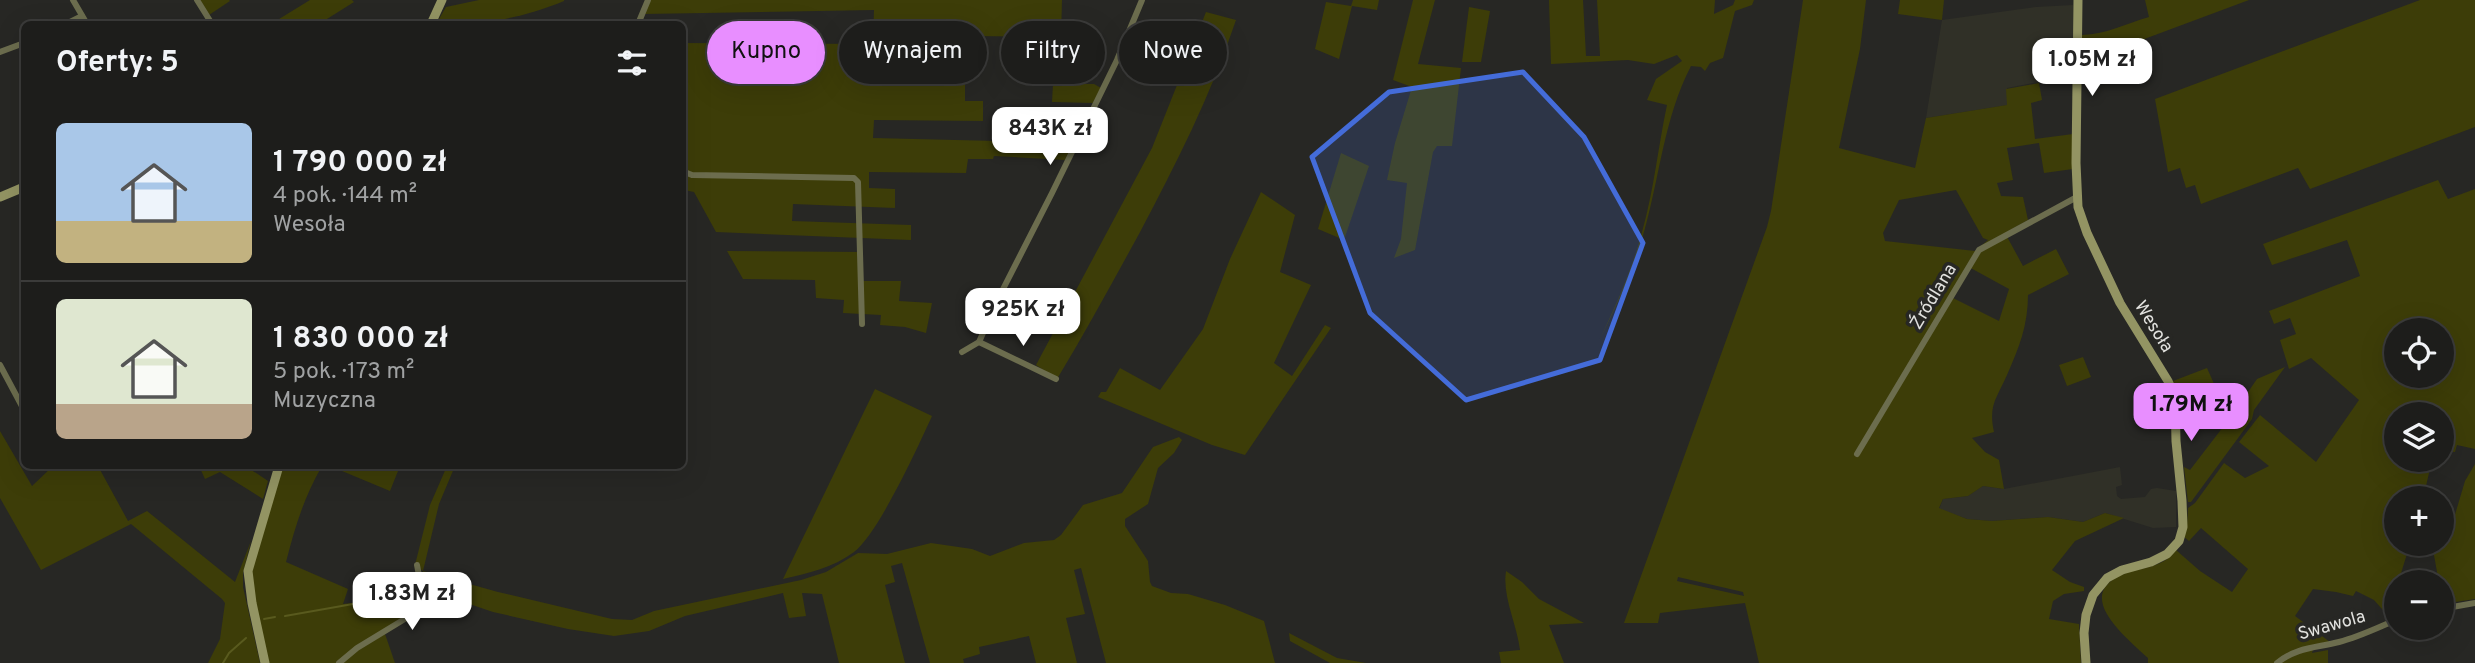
<!DOCTYPE html>
<html lang="pl">
<head>
<meta charset="utf-8">
<style>
	body { margin:0; font-family:Overpass,sans-serif; background:#2a2a28; color:#f1f3f6; height:100vh; display:flex; flex-direction:column; font-size:26px; white-space:nowrap }
	* { box-sizing:border-box; margin:0 }
	p { font-size:23px; color:#a0a2a3 }
	.icon { flex:none; width:38px; height:38px; fill:none; stroke:currentColor; stroke-width:2; stroke-linecap:round; stroke-linejoin:round }
	.map { position:relative; flex:1; overflow:hidden }
	.drawer { position:absolute; left:21px; top:21px; width:665px; height:448px; display:flex; flex-direction:column; background:#1d1d1b; border-radius:10px; box-shadow:0 7px 28px #0002,0 0 0 2px #3b3b3a }
	.drawer>* { flex:none }
	.banner { position:absolute; left:707px; top:21px; width:665px; height:63px; display:flex; gap:14px }
	.fabs { position:absolute; left:2384px; top:318px; display:grid; gap:14px }
	.fabs a { display:grid; place-items:center; width:70px; height:70px; border-radius:50%; background:#1d1d1b; box-shadow:0 7px 28px #0002,0 0 0 2px #3b3b3a; font-size:35px }
	.price { position:absolute; translate:-50% -60px; padding:0 16px; border-radius:14px; background:#fff; color:#222; font-size:23px; line-height:46px; filter:drop-shadow(0 2px 4px #0008) }
	.price::after { content:''; position:absolute; left:50%; top:42px; width:21px; height:16px; margin-left:-10px; background:inherit; clip-path:polygon(0 0,100% 0,50% 100%) }
	.price.active { background:#e88eff; color:#111 }
	ul { padding:0; list-style:none }
	li { display:flex; align-items:center; gap:21px; height:175px; padding:0 35px }
	li+li { border-top:2px solid #3b3b3a }
	li span { display:grid; place-items:center; flex:none; width:196px; height:140px; border-radius:10px; color:#555 }
	li>.icon { margin-inline-start:auto }
	span .icon { width:84px; height:84px; fill:#fffc; stroke-width:1 }
	li b { font-size:30px }
	h2 { display:flex; justify-content:space-between; align-items:center; height:84px; padding:0 35px; font-size:30px }
	.chip { padding:0 24px; border-radius:32px; background:#1d1d1b; box-shadow:0 7px 28px #0002,0 0 0 2px #3b3b3a; font-size:24px; line-height:63px }
	.chip.active { background:#e88eff; color:#111 }
	.map>svg:first-child { display:block }
</style>
</head>
<body>
<div class="map">
<svg width="2475" height="663" viewBox="0 0 2475 663">
	<rect width="100%" height="100%" fill="#272724"/>
	<g fill="#303027">
		<path d="M 2073,5 L 2074,75 L 2007,88 L 2008,105 L 1926,118 L 1942,20 L 2036,7 Z"/>
		<path d="M 2120,467 L 2122,485 L 2116,487 L 2117,496 L 2121,499 L 2145,497 L 2151,489 L 2157,488 L 2176,491 L 2176,527 L 2153,528 L 2105,513 L 2083,522 L 2048,517 L 1992,521 L 1967,519 L 1939,509 L 1943,499 L 1968,496 L 1983,486 L 2004,489 Z"/>
	</g>
	<g fill="#3d3d08" fill-rule="evenodd">
		<path d="M 200,0 L 229,0 L 230,1 L 209,15 Z"/>
		<path d="M 310,0 L 352,0 L 354,2 L 319,24 L 271,24 Z"/>
		<path d="M 479,0 L 564,0 L 564,1 C 520,19 483,25 436,24 L 446,7 Z"/>
		<path d="M 649,0 L 1062,0 L 1061,37 L 873,35 L 874,10 L 643,14 Z"/>
		<path d="M 1353,0 L 1379,0 L 1377,10 L 1352,6 L 1339,59 L 1315,49 L 1326,2 L 1351,6 Z"/>
		<path d="M 1413,0 L 1435,0 L 1418,64 L 1461,68 L 1452,146 L 1437,146 L 1433,152 L 1415,250 L 1394,258 L 1401,239 L 1407,183 L 1387,180 L 1395,143 L 1412,87 L 1393,80 Z"/>
		<path d="M 1549,0 L 1583,0 L 1586,56 L 1600,56 L 1597,0 L 1715,0 L 1714,14 L 1733,5 L 1735,0 L 1754,0 L 1752,5 L 1735,11 L 1723,58 L 1710,63 L 1705,71 L 1701,67 L 1691,66 C 1664,118 1660,176 1644,232 C 1633,271 1617,305 1599,341 C 1616,305 1632,270 1642,232 C 1654,190 1658,147 1667,105 L 1647,100 L 1656,79 L 1682,61 L 1677,55 L 1654,64 L 1628,60 L 1551,64 Z"/>
		<path d="M 1803,0 L 1866,0 L 1860,49 L 1839,148 L 1915,168 L 1926,118 L 2007,105 L 2006,89 L 2039,83 L 2042,100 L 2031,103 L 2035,139 L 2073,134 L 2073,169 L 2044,173 L 2039,143 L 2007,148 L 2013,180 L 1997,183 L 2001,196 L 2023,197 L 2028,220 L 2005,233 L 2023,266 L 2056,249 L 2069,274 L 2028,295 C 2028,325 2019,348 2007,375 C 1997,398 1988,405 1994,432 L 1972,438 L 1985,452 L 1999,460 L 2004,489 L 1983,486 L 1968,496 L 1943,499 L 1939,508 L 1967,519 L 1992,521 L 2048,517 L 2083,522 L 2105,513 L 2124,518 L 2075,541 L 2052,570 L 2070,582 L 2084,587 L 2084,591 L 2064,594 L 2053,601 L 2049,619 L 2079,624 L 2081,663 L 1759,663 L 1745,603 L 1660,613 L 1658,623 L 1624,623 L 1767,227 L 1771,211 ZM 1956,190 L 1983,238 L 1988,240 L 1975,251 L 1885,241 L 1883,233 L 1899,200 ZM 1967,266 L 2009,289 L 1999,321 L 1949,296 ZM 1678,577 L 1743,592 L 1744,596 L 1677,581 Z"/>
		<path d="M 1900,0 L 1944,0 L 1942,20 L 1898,14 Z"/>
		<path d="M 2145,0 L 2249,0 L 2139,41 L 2139,47 L 2082,66 L 2082,35 C 2108,34 2124,24 2149,17 Z"/>
		<path d="M 2420,0 L 2475,0 L 2475,127 L 2310,189 L 2298,168 L 2201,204 L 2195,185 L 2186,188 L 2180,168 L 2168,172 L 2155,99 Z"/>
		<path d="M 1469,7 L 1490,11 L 1481,62 L 1462,62 Z"/>
		<path d="M 1206,12 L 1236,20 C 1211,95 1176,164 1139,234 C 1112,283 1086,331 1057,379 L 1036,365 L 1152,148 Z"/>
		<path d="M 683,43 L 872,44 L 871,52 L 857,52 L 857,77 L 965,79 L 965,101 L 983,101 L 983,121 L 874,120 L 873,138 L 1074,143 L 1065,160 L 994,156 L 993,159 L 968,159 L 966,173 L 869,172 L 869,188 L 895,189 L 895,208 L 793,204 L 792,221 L 911,225 L 911,240 L 716,232 L 694,192 L 683,190 Z"/>
		<path d="M 1053,84 L 1094,84 L 1101,88 L 1093,103 L 1052,102 Z"/>
		<path d="M 1341,153 L 1369,166 L 1344,240 L 1318,229 Z"/>
		<path d="M 2438,180 L 2448,199 L 2475,189 L 2475,449 L 2457,445 L 2455,452 L 2441,451 L 2441,415 L 2396,415 L 2396,460 L 2432,460 L 2423,499 L 2396,499 L 2396,544 L 2410,544 L 2398,583 L 2396,583 L 2396,614 L 2389,617 L 2374,600 L 2356,591 L 2353,596 L 2336,592 L 2313,589 L 2295,616 L 2330,642 L 2314,646 L 2312,653 L 2328,650 L 2328,663 L 2148,663 L 2148,658 C 2122,634 2070,592 2129,572 C 2146,567 2165,566 2176,550 L 2200,571 L 2232,592 L 2248,569 L 2201,528 L 2189,541 L 2183,536 L 2187,525 L 2188,508 L 2195,503 L 2224,463 L 2245,478 L 2269,466 L 2239,442 L 2260,415 L 2316,462 L 2359,400 L 2311,358 L 2289,369 L 2280,340 L 2296,334 L 2290,318 L 2274,324 L 2269,311 L 2360,276 L 2347,240 L 2272,265 L 2263,244 ZM 2396,331 L 2441,331 L 2441,376 L 2396,376 Z"/>
		<path d="M 1261,192 L 1295,215 L 1280,272 L 1311,285 L 1274,363 L 1292,376 L 1325,325 L 1331,328 L 1245,455 L 1212,445 L 1098,397 L 1101,392 L 1106,392 L 1120,368 L 1160,390 L 1203,329 L 1230,259 Z"/>
		<path d="M 727,251 L 863,252 L 863,281 L 901,281 L 899,301 L 932,303 L 926,333 L 905,327 L 880,325 L 881,315 L 843,313 L 844,300 L 816,298 L 815,280 L 743,279 Z"/>
		<path d="M 2083,357 L 2091,377 L 2067,386 L 2059,365 Z"/>
		<path d="M 2285,367 L 2254,410 L 2252,419 L 2191,502 L 2188,502 L 2184,467 L 2190,470 L 2233,414 L 2257,379 Z"/>
		<path d="M 2207,368 L 2215,386 L 2179,399 L 2173,381 Z"/>
		<path d="M 875,389 L 932,416 C 918,447 878,534 854,552 C 832,568 809,573 783,579 Z"/>
		<path d="M 0,431 L 32,486 L 53,466 L 98,466 L 128,521 L 147,511 L 235,582 L 251,541 L 243,573 L 243,587 L 260,663 L 208,663 L 220,639 L 225,603 L 222,599 L 131,524 L 41,570 L 0,498 Z"/>
		<path d="M 1179,437 L 1182,440 L 1174,453 L 1158,468 L 1148,504 L 1125,519 L 1125,526 L 1148,561 L 1150,582 L 1152,586 L 1171,593 L 1188,594 L 1225,605 L 1264,621 L 1275,663 L 1106,663 L 1081,568 L 1074,570 L 1085,614 L 1066,618 L 1077,663 L 1036,663 L 1029,636 L 979,647 L 980,654 L 963,659 L 964,663 L 930,663 L 902,563 L 891,566 L 895,582 L 885,585 L 905,663 L 839,663 L 822,594 L 802,593 L 806,616 L 789,618 L 783,593 L 685,616 L 649,631 L 614,636 L 568,629 L 493,612 L 422,588 L 423,571 L 415,565 L 430,505 L 447,466 L 455,466 L 439,504 L 423,571 L 498,592 L 612,619 L 632,620 L 654,611 L 801,580 L 826,572 L 858,553 L 887,554 L 931,543 L 972,549 L 990,556 L 1024,543 L 1054,540 L 1061,535 L 1083,505 L 1122,493 L 1153,447 Z"/>
		<path d="M 2475,464 L 2475,599 L 2443,604 L 2441,583 L 2439,583 L 2432,544 L 2441,544 L 2441,538 L 2448,538 L 2465,481 Z"/>
		<path d="M 199,466 L 216,466 L 220,471 C 238,459 252,470 268,481 L 263,499 L 220,472 L 205,479 Z"/>
		<path d="M 282,466 L 322,466 C 304,497 295,527 286,562 L 348,589 L 343,604 L 414,596 L 405,617 L 336,663 L 269,663 L 251,582 L 252,566 Z"/>
		<path d="M 330,466 L 400,466 L 390,491 Z"/>
		<path d="M 1506,571 L 1522,582 L 1539,599 L 1584,623 L 1549,625 L 1564,663 L 1501,663 L 1499,652 L 1520,650 C 1517,625 1502,596 1506,571 Z"/>
		<path d="M 1289,633 L 1337,658 L 1366,663 L 1330,663 L 1290,641 Z"/>
		<path d="M 385,634 L 395,663 L 341,663 L 362,647 Z"/>
	</g>
	<g fill="none" stroke-linecap="round" stroke-linejoin="round">
		<g stroke="#595a1e" stroke-width="2">
			<path d="M 285,616 L 353,604 L 412,598"/>
			<path d="M 264,619 L 275,617"/>
			<path d="M 223,663 L 229,653 L 246,638"/>
		</g>
		<g stroke="#6c6d4e" stroke-width="6">
			<path d="M 73,0 L 87,24"/>
			<path d="M 197,0 L 212,24"/>
			<path d="M 66,24 L 82,16"/>
			<path d="M 638,24 L 648,0"/>
			<path d="M 0,52 L 24,43"/>
			<path d="M 682,171 L 692,175 L 854,178 L 858,182 L 862,324"/>
			<path d="M 979,342 L 1056,379"/>
			<path d="M 962,352 L 979,342 L 999,297 L 1052,193 L 1117,60 L 1142,0"/>
			<path d="M 0,365 L 24,410"/>
			<path d="M 1857,454 L 1979,250 L 2077,197"/>
			<path d="M 2441,609 L 2475,603"/>
			<path d="M 339,663 L 357,648 L 408,617 L 421,586 L 417,565"/>
			<path d="M 2277,663 C 2297,647 2316,648 2339,642 C 2359,637 2377,628 2396,620"/>
		</g>
		<g stroke="#939463" stroke-width="9">
			<path d="M 2078,0 L 2076,163 L 2078,207 L 2087,233 L 2120,303 L 2168,381 L 2175,397 L 2176,441 L 2182,501 L 2183,527 L 2179,541 L 2167,554 L 2151,562 L 2122,570 L 2107,578 L 2093,595 L 2086,615 L 2084,633 L 2086,663"/>
			<path d="M 431,24 L 442,0"/>
			<path d="M 0,197 L 24,187"/>
			<path d="M 265,663 L 252,603 L 248,571 L 279,466"/>
		</g>
	</g>
	<path fill="#446cd9" fill-opacity="0.2" stroke="#446cd9" stroke-width="5" stroke-linejoin="round" d="M 1523,72 L 1584,137 L 1643,243 L 1600,360 L 1466,400 L 1370,313 L 1312,157 L 1389,92 Z"/>
	<g text-anchor="middle" dominant-baseline="central" stroke-width="7" stroke-linejoin="round" paint-order="stroke">
		<g font-size="18" fill="#e2e2df" stroke="#272724">
			<text transform="translate(1934 297) rotate(-59)">Źródlana</text>
			<text transform="translate(2153 327) rotate(58)">Wesoła</text>
			<text transform="translate(2332 626) rotate(-16)">Swawola</text>
		</g>
	</g>
</svg>
<div class="fabs">
<a><svg class="icon" aria-label="locate" viewBox="0 0 24 24"><circle cx="12" cy="12" r="6"/><path d="M12 2v4M12 18v4M2 12h4M18 12h4"/></svg></a>
<a><svg class="icon" aria-label="layers" viewBox="0 0 24 24"><path d="M12 4l9 5-9 5-9-5zM3 14l9 5 9-5"/></svg></a>
<a>+</a>
<a>−</a>
</div>
<b class="price" style="left:2092px;top:98px">1.05M zł</b>
<b class="price" style="left:1050px;top:167px">843K zł</b>
<b class="price" style="left:1023px;top:348px">925K zł</b>
<b class="price active" style="left:2191px;top:443px">1.79M zł</b>
<b class="price" style="left:412px;top:632px">1.83M zł</b>
<div class="banner">
<a class="chip active">Kupno</a>
<a class="chip">Wynajem</a>
<a class="chip">Filtry</a>
<a class="chip">Nowe</a>
</div>
<section class="drawer">
<h2>Oferty: 5<svg class="icon" aria-label="filters" viewBox="0 0 24 24"><path d="M4 7h16M4 17h16"/><circle cx="9" cy="7" r="2"/><circle cx="15" cy="17" r="2"/></svg></h2>
<ul>
<li><span style="background:linear-gradient(#a9c7e8 70%,#c2b280 0)"><svg class="icon" aria-label="home" viewBox="0 0 24 24"><path d="M3 11l9-7 9 7M6 9v11h12V9"/></svg></span><div><b>1 790 000 zł</b><p>4 pok. · 144 m²</p><p>Wesoła</p></div></li>
<li><span style="background:linear-gradient(#dfe7d0 75%,#b9a48a 0)"><svg class="icon" aria-label="home" viewBox="0 0 24 24"><path d="M3 11l9-7 9 7M6 9v11h12V9"/></svg></span><div><b>1 830 000 zł</b><p>5 pok. · 173 m²</p><p>Muzyczna</p></div></li>
</ul>
</section>
</div>
</body>
</html>
